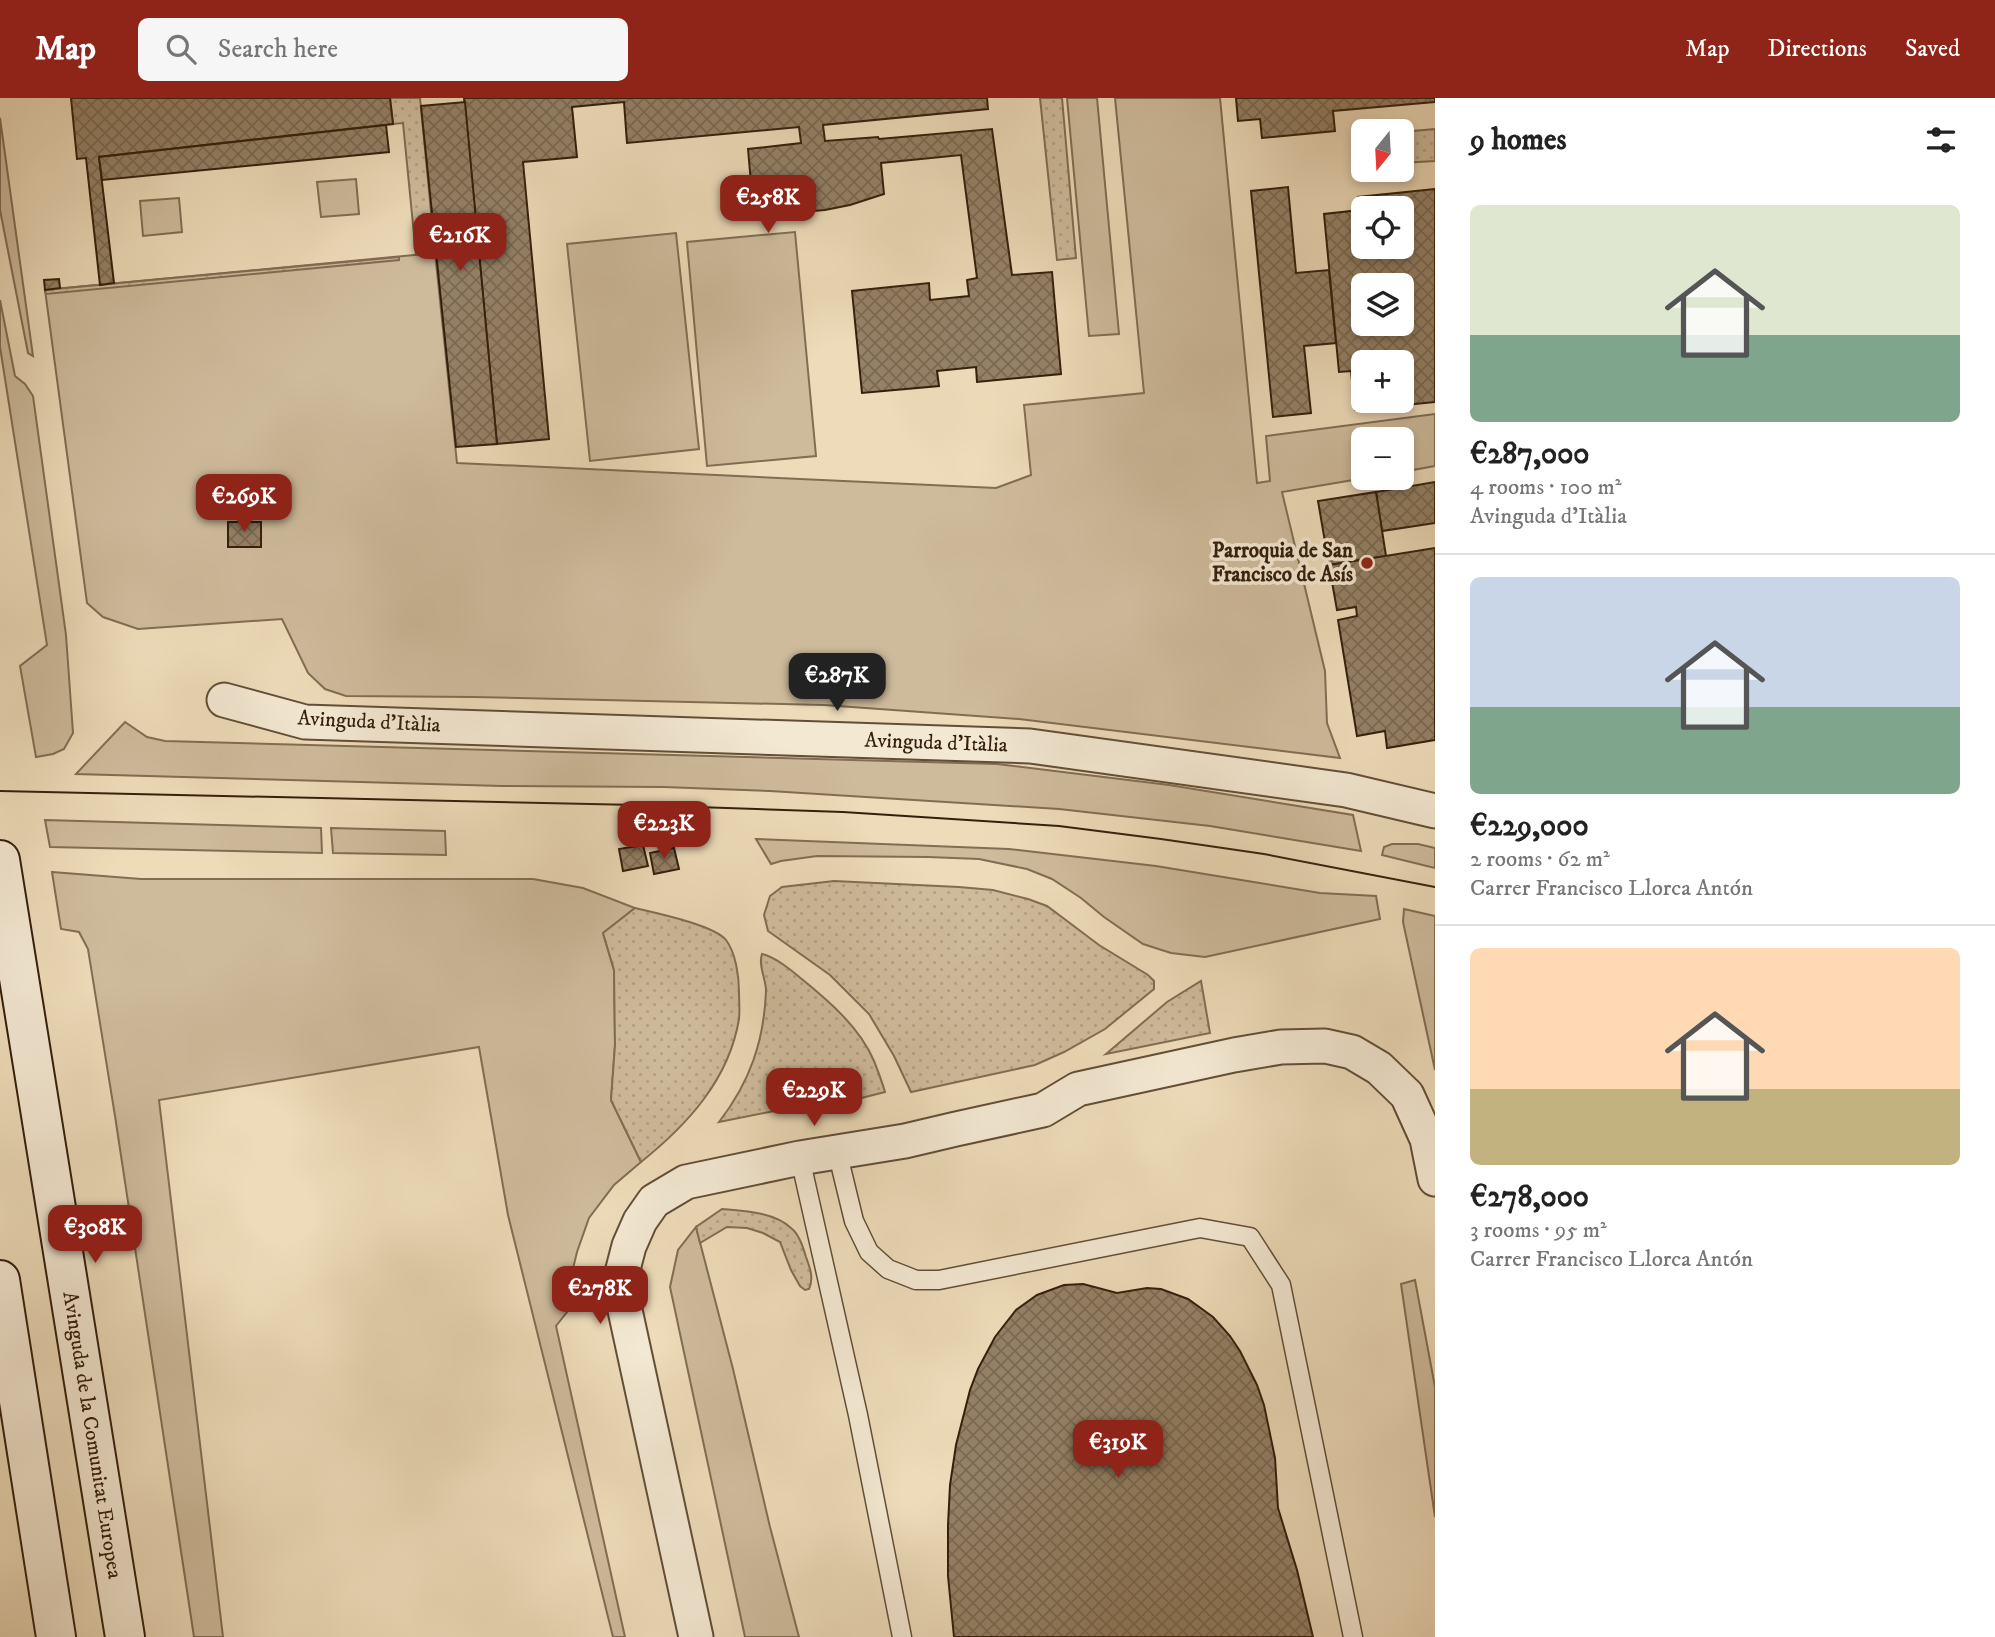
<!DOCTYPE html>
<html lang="en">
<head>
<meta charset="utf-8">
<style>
	body { margin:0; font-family:"IM FELL DW Pica",serif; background:#f6f6f6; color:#222; height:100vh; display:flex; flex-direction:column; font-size:26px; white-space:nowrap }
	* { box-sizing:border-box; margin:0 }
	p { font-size:23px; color:#767676 }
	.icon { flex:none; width:38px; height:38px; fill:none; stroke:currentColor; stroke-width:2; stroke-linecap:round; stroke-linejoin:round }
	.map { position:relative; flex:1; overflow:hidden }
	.panel { display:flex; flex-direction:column; background:#fff; width:560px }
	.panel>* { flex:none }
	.needle { width:46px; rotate:198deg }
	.buttons { position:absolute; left:1351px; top:21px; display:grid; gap:14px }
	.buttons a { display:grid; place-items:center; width:63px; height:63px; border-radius:10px; background:#fff; box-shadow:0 4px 10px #0003; font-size:35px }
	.price { position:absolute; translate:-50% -60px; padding:0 16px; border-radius:14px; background:#8f2418; color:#fff; font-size:23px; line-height:46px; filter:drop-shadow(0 2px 4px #0008) }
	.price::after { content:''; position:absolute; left:50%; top:42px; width:21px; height:16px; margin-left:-10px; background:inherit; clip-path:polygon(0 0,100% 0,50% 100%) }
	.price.on { background:#222; color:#fff }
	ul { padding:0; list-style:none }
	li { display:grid; align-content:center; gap:14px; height:371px; padding:0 35px }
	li+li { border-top:2px solid #e0e0e0 }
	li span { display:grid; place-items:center; height:217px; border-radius:10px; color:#555 }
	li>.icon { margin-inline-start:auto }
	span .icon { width:126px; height:126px; fill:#fffc; stroke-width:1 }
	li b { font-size:30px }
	h2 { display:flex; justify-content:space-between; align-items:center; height:84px; padding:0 35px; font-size:30px }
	header { display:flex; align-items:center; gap:42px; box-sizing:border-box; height:98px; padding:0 35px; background:#8f2418; color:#fff }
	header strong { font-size:33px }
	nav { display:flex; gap:38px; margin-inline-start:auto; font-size:24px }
	.search { width:490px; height:63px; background:#f6f6f6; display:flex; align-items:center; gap:18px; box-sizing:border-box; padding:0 24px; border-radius:10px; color:#767676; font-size:26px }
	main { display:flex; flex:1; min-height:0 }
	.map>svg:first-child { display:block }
</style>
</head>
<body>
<header>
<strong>Map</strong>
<div class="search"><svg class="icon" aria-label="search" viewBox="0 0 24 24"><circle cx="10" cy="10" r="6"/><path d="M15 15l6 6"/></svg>Search here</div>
<nav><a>Map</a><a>Directions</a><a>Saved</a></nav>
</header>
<main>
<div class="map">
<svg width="1435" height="1539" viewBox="0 0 1435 1539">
	<defs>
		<pattern id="garden-dots" width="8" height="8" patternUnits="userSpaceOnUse" patternTransform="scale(1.75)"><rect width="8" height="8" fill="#cebb9c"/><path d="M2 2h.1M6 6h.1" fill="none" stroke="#b2a085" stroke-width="1.8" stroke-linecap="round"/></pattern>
		<pattern id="building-cross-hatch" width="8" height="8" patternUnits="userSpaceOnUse" patternTransform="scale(1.75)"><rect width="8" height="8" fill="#948166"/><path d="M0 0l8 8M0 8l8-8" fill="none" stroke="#7a6952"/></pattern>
	</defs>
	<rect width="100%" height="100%" fill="#eddbb9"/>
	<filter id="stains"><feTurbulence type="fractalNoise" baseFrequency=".00286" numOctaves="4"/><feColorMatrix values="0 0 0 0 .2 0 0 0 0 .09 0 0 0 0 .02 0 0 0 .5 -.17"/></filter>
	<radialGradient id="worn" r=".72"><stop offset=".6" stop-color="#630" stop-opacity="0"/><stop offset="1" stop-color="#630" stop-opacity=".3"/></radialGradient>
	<g fill="#cebb9c" stroke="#816d54" stroke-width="2">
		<path d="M 1067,0 L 1097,0 L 1119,236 L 1089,238 Z"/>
		<path d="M 1115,0 L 1220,0 L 1257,385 L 1270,383 L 1266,338 L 1435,316 L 1435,368 L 1402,374 L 1402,341 L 1363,341 L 1363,380 L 1365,380 L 1282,394 L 1325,573 L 1327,625 L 1340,660 L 1019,621 L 824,607 L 473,599 L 346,598 L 325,591 L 308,575 L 282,521 L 138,531 L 103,519 L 87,505 L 45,192 L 435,155 L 457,365 L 996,390 L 1031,377 L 1024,307 L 1144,295 Z"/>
		<path d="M 0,20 L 33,258 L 28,255 L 0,112 Z"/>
		<path d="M 356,81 L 359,116 L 321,119 L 317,84 Z"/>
		<path d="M 179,100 L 182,134 L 143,138 L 140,103 Z"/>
		<path d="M 795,134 L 816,358 L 707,368 L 687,144 Z"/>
		<path d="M 676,135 L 699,351 L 590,363 L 567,146 Z"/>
		<path d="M 0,202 L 15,278 L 25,286 L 33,298 L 66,537 L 73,635 L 64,651 L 53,656 L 36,659 L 20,568 L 47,547 L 0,249 Z"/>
		<path d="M 125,624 L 147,639 L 165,643 L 997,666 L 1169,687 L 1353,717 L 1361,753 L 1210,728 L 1059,711 L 770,693 L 664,689 L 502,688 L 76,676 Z"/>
		<path d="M 45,722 L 321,730 L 322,755 L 50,749 Z"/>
		<path d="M 331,730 L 445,733 L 446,757 L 333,755 Z"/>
		<path d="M 756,741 L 1009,751 L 1156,768 L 1320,795 L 1376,798 L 1380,821 L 1205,859 L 1171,855 L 1143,846 L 1104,819 L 1081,800 L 1052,781 L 1027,771 L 979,761 L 928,759 L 817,758 L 781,763 L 771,766 Z"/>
		<path d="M 1392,746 L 1418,746 L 1435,750 L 1435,770 L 1382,757 L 1384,749 Z"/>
		<path d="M 52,774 L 141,781 L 533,781 L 583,790 L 635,810 L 603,835 L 614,872 L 615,947 L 611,1002 L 641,1064 L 614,1087 L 589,1120 L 577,1154 L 569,1187 L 567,1214 L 556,1228 L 625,1539 L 613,1539 L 508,1117 L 479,949 L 159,1002 L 223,1539 L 194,1539 L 115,1018 L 88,851 L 79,834 L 61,831 Z"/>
		<path d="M 1404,811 L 1435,818 L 1435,972 L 1403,824 Z"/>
		<path d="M 696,1129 L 733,1271 L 770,1429 L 799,1539 L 745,1539 L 670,1189 L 678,1152 Z"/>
		<path d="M 1415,1182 L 1435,1289 L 1435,1419 L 1401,1186 Z"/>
	</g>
	<g fill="url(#garden-dots)" stroke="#816d54" stroke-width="2">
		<path d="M 390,0 L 420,0 L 435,155 L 416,157 L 403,25 L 393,26 Z"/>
		<path d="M 1040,0 L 1062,0 L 1076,160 L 1057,162 Z"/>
		<path d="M 1435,31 L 1435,63 L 1402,65 L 1402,34 Z"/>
		<path d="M 399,159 L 399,162 L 46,196 L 45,192 Z"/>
		<path d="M 834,783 L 959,789 L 993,792 L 1028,801 L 1047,808 L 1099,847 L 1148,877 L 1154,883 L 1154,891 L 1105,931 L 1064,954 L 1035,967 L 911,994 L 894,958 L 869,916 L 830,877 L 768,833 L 764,817 L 770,798 L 782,789 Z"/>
		<path d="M 635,810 C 656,815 714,827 726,842 C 736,855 739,879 739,894 C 739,902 740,912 739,921 C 729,982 687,1027 641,1064 L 611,1002 L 615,947 L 614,872 L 603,835 Z"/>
		<path d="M 762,856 C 777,860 791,872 803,882 C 830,904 860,930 874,963 C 878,973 882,984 885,994 L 802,1015 L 799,1008 L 719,1024 C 750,984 764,943 766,893 C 766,881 758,867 762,856 Z"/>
		<path d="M 1201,883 L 1210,935 L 1106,956 L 1167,904 Z"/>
		<path d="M 722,1111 C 744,1113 774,1114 791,1130 C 799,1136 803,1149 806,1159 C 810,1170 814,1180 809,1191 L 805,1192 L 800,1188 L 791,1172 L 780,1144 L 763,1135 L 747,1130 L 727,1129 L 700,1145 L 696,1129 Z"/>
	</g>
	<g fill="url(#building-cross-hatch)" stroke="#341f0c" stroke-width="2" fill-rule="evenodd">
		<path d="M 71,0 L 390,0 L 393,26 L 99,59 L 114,185 L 100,187 L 86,60 L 77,61 Z"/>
		<path d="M 464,0 L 987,0 L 988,11 L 823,27 L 825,43 L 878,39 L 879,41 L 992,31 L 1012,177 L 1052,174 L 1061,276 L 977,284 L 976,269 L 937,273 L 939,288 L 862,295 L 852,193 L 929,185 L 930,202 L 969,198 L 967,182 L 977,180 L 961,57 L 881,65 L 884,96 L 850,107 L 825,112 L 800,114 L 769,111 L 753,108 L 748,51 L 801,45 L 799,29 L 627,45 L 624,4 L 572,9 L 577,59 L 523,64 L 549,341 L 497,346 Z"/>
		<path d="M 1236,0 L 1435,0 L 1435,4 L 1333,13 L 1335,33 L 1262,40 L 1260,21 L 1238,23 Z"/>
		<path d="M 465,4 L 497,346 L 456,349 L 421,8 Z"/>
		<path d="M 386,27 L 389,54 L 102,82 L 99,59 Z"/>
		<path d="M 1288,89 L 1296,175 L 1329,172 L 1336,245 L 1304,248 L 1311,315 L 1273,319 L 1251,93 Z"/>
		<path d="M 1435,91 L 1435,304 L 1355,312 L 1351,273 L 1339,274 L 1324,116 L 1360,112 L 1358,99 ZM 1363,110 L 1402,110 L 1402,149 L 1363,149 ZM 1363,187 L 1402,187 L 1402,226 L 1363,226 ZM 1363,264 L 1402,264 L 1402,303 L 1363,303 Z"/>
		<path d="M 59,181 L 60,190 L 45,192 L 44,182 Z"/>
		<path d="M 1435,384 L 1435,425 L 1382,433 L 1376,394 Z"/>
		<path d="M 1376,394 L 1386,458 L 1329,467 L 1318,403 Z"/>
		<rect x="228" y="424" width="33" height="25"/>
		<path d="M 1435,450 L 1435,642 L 1387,650 L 1385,633 L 1357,638 L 1338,522 L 1357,518 L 1356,509 L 1337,512 L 1329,467 Z"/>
		<path d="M 643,747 L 648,768 L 623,773 L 619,751 Z"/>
		<path d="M 674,750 L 679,771 L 654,776 L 650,755 Z"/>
		<path d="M 1083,1186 L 1117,1195 L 1147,1190 L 1161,1191 L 1188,1201 L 1213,1219 L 1230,1238 L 1240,1253 L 1257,1287 L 1264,1307 L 1275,1360 L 1278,1410 L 1297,1472 L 1313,1539 L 954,1539 L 948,1478 L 948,1427 L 950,1387 L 956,1347 L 970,1292 L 978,1271 L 995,1239 L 1016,1212 L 1037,1197 L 1064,1187 Z"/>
	</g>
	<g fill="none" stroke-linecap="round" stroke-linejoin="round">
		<g stroke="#624e37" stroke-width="21">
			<g id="lane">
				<path d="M 837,1053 L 854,1123 L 869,1154 L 888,1171 L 916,1182 L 939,1182 L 1200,1130 L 1250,1139 L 1281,1187 L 1353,1539"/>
				<path d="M 800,1060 L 858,1317 L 902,1539"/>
			</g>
		</g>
		<g stroke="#624e37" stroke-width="37">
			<g id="street">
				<path d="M 224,602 L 305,624 L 1030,648 L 1346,692 L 1435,713"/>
				<path d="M 696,1539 L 623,1203 L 622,1175 L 629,1148 L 640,1123 L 654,1103 L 686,1084 L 800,1060 L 905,1043 L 956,1031 L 1043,1012 L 1078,991 L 1234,957 L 1281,949 L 1325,948 L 1352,954 L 1379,970 L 1407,997 L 1427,1041 L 1435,1081"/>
			</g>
		</g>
		<g stroke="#341f0c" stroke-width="42">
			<g id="secondary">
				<path d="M 0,762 L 125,1539"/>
				<path d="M 0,1182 L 56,1539"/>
			</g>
		</g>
		<use href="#lane" stroke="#f3e8d2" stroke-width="18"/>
		<use href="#street" stroke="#f3e8d2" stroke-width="33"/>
		<use href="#secondary" stroke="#f3e8d2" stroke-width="38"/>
		<path stroke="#341f0c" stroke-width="2" d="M 0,693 L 637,707 L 843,714 L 1059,728 L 1161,741 L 1264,756 L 1435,789"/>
	</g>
	<circle fill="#8f2418" stroke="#f3e8d2" stroke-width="2.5" cx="1367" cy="465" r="7"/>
	<g text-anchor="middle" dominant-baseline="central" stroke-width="7" stroke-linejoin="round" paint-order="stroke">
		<g font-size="21" font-weight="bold" fill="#341f0c" stroke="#f3e8d2" text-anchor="end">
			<text x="1353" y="453">Parroquia de San<tspan x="1353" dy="24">Francisco de Asís</tspan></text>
		</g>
		<g font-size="21" fill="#341f0c" stroke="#f3e8d2">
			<text transform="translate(369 624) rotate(3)">Avinguda d'Itàlia</text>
			<text transform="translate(936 645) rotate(2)">Avinguda d'Itàlia</text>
			<text transform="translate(92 1337) rotate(81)">Avinguda de la Comunitat Europea</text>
		</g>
	</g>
	<rect width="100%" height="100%" filter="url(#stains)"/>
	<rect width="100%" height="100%" fill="url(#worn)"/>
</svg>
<div class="buttons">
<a><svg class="needle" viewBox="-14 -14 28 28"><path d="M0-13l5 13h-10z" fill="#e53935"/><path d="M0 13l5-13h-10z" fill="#767676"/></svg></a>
<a><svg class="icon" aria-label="locate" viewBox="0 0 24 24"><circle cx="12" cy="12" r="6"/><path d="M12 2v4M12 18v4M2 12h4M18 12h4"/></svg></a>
<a><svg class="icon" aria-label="layers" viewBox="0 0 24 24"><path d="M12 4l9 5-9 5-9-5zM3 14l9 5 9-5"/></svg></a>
<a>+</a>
<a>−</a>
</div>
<b class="price" style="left:768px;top:137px">€258K</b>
<b class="price" style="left:460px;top:175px">€216K</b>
<b class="price" style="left:244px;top:436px">€269K</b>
<b class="price on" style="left:837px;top:615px">€287K</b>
<b class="price" style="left:664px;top:763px">€223K</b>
<b class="price" style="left:814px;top:1030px">€229K</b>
<b class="price" style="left:95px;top:1167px">€308K</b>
<b class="price" style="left:600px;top:1228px">€278K</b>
<b class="price" style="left:1118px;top:1382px">€319K</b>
</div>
<section class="panel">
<h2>9 homes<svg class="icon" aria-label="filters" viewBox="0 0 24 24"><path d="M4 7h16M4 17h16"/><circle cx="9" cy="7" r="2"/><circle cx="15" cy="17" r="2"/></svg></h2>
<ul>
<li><span style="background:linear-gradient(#dfe7d0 60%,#7fa58c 0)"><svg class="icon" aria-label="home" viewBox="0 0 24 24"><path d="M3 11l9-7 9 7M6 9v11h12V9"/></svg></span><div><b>€287,000</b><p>4 rooms · 100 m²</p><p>Avinguda d'Itàlia</p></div></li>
<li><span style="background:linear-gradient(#c9d6e8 60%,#7fa58c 0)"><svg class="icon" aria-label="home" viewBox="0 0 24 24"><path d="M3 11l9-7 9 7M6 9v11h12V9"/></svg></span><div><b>€229,000</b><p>2 rooms · 62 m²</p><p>Carrer Francisco Llorca Antón</p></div></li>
<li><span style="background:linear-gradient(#ffd9b3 65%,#c2b280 0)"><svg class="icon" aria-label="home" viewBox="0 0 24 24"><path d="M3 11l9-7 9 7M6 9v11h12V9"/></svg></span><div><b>€278,000</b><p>3 rooms · 95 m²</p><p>Carrer Francisco Llorca Antón</p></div></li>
</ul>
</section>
</main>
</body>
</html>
